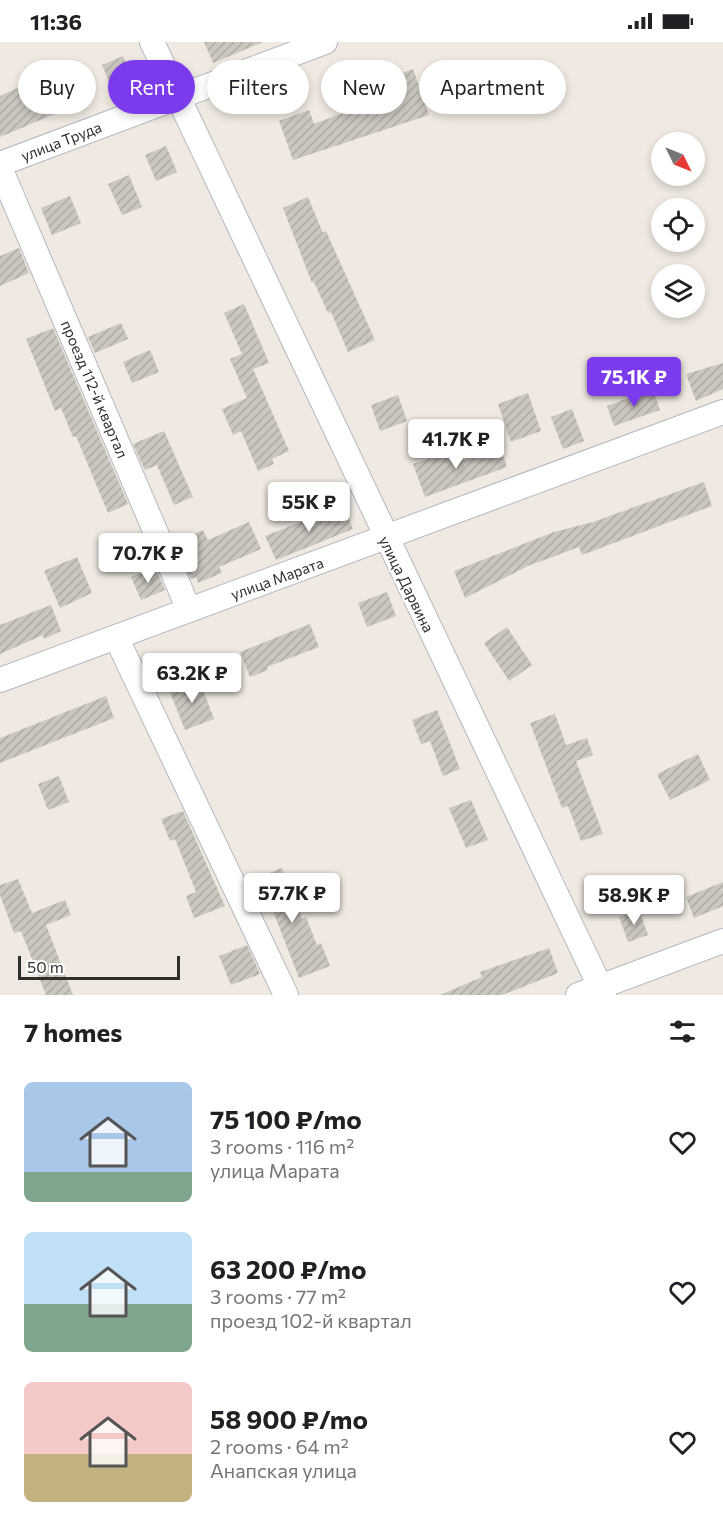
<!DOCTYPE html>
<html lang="en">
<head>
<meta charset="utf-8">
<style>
	body { margin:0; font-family:Commissioner,sans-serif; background:#f6f6f6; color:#202124; height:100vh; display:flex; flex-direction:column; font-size:22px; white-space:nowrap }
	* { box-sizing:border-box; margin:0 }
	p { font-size:20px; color:#757577 }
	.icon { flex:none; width:33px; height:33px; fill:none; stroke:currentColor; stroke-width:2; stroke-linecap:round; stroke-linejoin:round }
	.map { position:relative; height:953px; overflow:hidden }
	.details { display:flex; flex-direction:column; background:#fff; flex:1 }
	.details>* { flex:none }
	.hud { position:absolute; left:18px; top:18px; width:687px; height:54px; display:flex; gap:12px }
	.needle { width:39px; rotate:133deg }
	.fabs { position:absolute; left:651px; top:90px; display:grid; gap:12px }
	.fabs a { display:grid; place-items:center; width:54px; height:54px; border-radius:50%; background:#fff; box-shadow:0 3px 9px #0003; font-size:30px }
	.scale { position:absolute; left:18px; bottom:15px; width:162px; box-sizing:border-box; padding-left:6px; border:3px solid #2e2e2e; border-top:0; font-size:16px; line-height:21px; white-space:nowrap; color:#2e2e2e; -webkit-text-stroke:4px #fff; paint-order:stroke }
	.price { position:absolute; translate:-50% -51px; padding:0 14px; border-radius:6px; background:#fff; color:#222; font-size:20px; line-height:39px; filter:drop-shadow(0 2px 3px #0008) }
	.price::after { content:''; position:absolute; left:50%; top:36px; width:18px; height:14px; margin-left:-9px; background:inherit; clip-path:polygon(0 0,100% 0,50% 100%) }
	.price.current { background:#7c3aed; color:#fff }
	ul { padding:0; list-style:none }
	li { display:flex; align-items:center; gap:18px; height:150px; padding:0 24px }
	li span { display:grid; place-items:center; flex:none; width:168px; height:120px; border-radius:9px; color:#555 }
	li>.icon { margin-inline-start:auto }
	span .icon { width:72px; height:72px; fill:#fffc; stroke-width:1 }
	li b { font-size:26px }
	h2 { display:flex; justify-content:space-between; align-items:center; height:72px; padding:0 24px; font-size:26px }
	.pill { padding:0 21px; border-radius:27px; background:#fff; box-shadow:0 3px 9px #0003; font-size:21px; line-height:54px }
	.pill.current { background:#7c3aed; color:#fff }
	.status { display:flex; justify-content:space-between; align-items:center; height:42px; padding:0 30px; background:#fff; direction:ltr }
	.status svg { height:16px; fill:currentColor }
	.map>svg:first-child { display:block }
</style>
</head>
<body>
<div class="status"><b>11:36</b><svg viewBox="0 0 49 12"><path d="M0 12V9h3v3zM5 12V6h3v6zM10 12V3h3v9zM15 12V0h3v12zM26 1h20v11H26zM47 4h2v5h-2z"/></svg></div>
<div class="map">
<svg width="723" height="953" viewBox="0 0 723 953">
	<defs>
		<pattern id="building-hatch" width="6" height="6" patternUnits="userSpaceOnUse" patternTransform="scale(1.5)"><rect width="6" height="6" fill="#cbc7bf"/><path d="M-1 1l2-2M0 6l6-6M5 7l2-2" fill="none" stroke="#afaba4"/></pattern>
	</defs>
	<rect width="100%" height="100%" fill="#efe9e1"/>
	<g fill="url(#building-hatch)">
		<path d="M 204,0 L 263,0 L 213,21 Z"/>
		<path d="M 123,14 L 134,41 L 113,50 L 102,23 Z"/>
		<path d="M 413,27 L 429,73 L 293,118 L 279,79 L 309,68 L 314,82 L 372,60 L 366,44 Z"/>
		<path d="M 40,36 L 55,72 L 0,95 L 0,54 Z"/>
		<path d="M 166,104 L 177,130 L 156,139 L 145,113 Z"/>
		<path d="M 129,133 L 142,165 L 122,173 L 108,142 Z"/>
		<path d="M 70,154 L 81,181 L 52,193 L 41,166 Z"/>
		<path d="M 308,155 L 323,191 L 326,189 L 375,298 L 348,310 L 331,270 L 328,271 L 314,240 L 312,241 L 283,166 Z"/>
		<path d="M 19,206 L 29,231 L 0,244 L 0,214 Z"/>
		<path d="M 244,262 L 269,321 L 253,327 L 289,409 L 272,417 L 274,422 L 258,429 L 241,389 L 233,393 L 222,367 L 247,356 L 230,317 L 242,312 L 224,271 Z"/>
		<path d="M 121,281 L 128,297 L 95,311 L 88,295 Z"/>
		<path d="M 53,286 L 128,462 L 108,471 L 76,394 L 73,395 L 61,366 L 55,369 L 26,297 Z"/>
		<path d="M 150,308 L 159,330 L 132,341 L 123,320 Z"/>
		<path d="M 723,321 L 723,347 L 696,359 L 686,332 Z"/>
		<path d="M 653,347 L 660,368 L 614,384 L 607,364 Z"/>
		<path d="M 528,351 L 541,389 L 511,400 L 498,362 Z"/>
		<path d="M 398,353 L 407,379 L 380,389 L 371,363 Z"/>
		<path d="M 572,367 L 584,399 L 563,407 L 551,375 Z"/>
		<path d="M 164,389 L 193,455 L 174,463 L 157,423 L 145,428 L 133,402 Z"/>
		<path d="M 500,405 L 507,425 L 425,455 L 413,422 L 451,409 L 456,421 Z"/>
		<path d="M 704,440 L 712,464 L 582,513 L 579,505 L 528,524 L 465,556 L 454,529 L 554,490 L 593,480 Z"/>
		<path d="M 344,463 L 353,487 L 276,518 L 265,494 Z"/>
		<path d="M 249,480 L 261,507 L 219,525 L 222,531 L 198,541 L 196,535 L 191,537 L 181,514 L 185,512 L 179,498 L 203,488 L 208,498 Z"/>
		<path d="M 77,515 L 92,551 L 60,566 L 44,529 Z"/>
		<path d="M 155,525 L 165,548 L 141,558 L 131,535 Z"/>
		<path d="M 387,550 L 396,574 L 367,585 L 358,561 Z"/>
		<path d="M 51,563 L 61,589 L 44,597 L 43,593 L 0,612 L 0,583 Z"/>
		<path d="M 310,582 L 319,605 L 267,625 L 268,628 L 250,635 L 240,610 Z"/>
		<path d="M 507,585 L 532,623 L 509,639 L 484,601 Z"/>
		<path d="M 199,637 L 214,677 L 185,688 L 169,648 Z"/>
		<path d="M 106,654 L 114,676 L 0,721 L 0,696 Z"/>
		<path d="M 437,668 L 460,727 L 443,734 L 430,699 L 421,702 L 412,678 Z"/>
		<path d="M 555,672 L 566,703 L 587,696 L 593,713 L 576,719 L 603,792 L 581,799 L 568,764 L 562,766 L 530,681 Z"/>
		<path d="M 698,712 L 710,738 L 670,758 L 657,732 Z"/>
		<path d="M 59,734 L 69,760 L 48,768 L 38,742 Z"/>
		<path d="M 471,758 L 488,798 L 466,806 L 449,766 Z"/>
		<path d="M 183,769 L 225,864 L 194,876 L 186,854 L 196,850 L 175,797 L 170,799 L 161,777 Z"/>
		<path d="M 282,826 L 302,877 L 306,875 L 317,903 L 321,901 L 330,924 L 299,936 L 268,856 L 262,858 L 254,837 Z"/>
		<path d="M 18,837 L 32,871 L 65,858 L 71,873 L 46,883 L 73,953 L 46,953 L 21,889 L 14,891 L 0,853 L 0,843 Z"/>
		<path d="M 723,840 L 723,864 L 694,876 L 686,855 Z"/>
		<path d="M 639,868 L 648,893 L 628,900 L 619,875 Z"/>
		<path d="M 247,903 L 260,932 L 231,943 L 219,914 Z"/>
		<path d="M 549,906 L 558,931 L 502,953 L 440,953 L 482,935 L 480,930 Z"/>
	</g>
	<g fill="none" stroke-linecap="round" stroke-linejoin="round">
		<g stroke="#b4b7c1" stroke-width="26">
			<g id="street">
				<path d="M 152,0 L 604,953"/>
				<path d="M 0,122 L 325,0"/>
				<path d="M 0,126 L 189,568"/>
				<path d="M 116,595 L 286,953"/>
				<path d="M 0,638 L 723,370"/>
				<path d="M 578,953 L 723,899"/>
			</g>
		</g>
		<use href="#street" stroke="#fff" stroke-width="24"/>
	</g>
	<g text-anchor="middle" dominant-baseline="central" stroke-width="4.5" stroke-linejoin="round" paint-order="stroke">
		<g font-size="15" fill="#2e2e2e" stroke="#fff">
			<text transform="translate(61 99) rotate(-21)">улица Труда</text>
			<text transform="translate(95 347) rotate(67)">проезд 112-й квартал</text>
			<text transform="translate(277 536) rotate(-20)">улица Марата</text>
			<text transform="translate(407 542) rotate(64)">улица Дарвина</text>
		</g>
	</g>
</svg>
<div class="fabs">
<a><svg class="needle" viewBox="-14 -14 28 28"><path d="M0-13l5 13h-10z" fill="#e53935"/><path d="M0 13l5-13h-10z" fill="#757577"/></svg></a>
<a><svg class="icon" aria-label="locate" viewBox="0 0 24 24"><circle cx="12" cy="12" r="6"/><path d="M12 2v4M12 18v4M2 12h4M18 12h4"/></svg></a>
<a><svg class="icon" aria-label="layers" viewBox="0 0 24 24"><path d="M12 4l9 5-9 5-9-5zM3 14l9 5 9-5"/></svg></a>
</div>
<div class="scale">50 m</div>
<b class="price current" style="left:634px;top:366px">75.1K ₽</b>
<b class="price" style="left:456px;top:428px">41.7K ₽</b>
<b class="price" style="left:309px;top:491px">55K ₽</b>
<b class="price" style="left:148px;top:542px">70.7K ₽</b>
<b class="price" style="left:192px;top:662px">63.2K ₽</b>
<b class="price" style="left:292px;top:882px">57.7K ₽</b>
<b class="price" style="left:634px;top:884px">58.9K ₽</b>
<div class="hud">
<a class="pill">Buy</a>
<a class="pill current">Rent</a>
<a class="pill">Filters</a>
<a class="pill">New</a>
<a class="pill">Apartment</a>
</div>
</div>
<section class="details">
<h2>7 homes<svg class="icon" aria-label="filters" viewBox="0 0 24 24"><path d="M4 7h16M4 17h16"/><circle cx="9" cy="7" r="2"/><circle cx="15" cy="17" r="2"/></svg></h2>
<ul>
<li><span style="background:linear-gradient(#a9c7e8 75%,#7fa58c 0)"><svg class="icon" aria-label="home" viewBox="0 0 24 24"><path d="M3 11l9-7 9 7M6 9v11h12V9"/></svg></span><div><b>75 100 ₽/mo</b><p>3 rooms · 116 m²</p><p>улица Марата</p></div><svg class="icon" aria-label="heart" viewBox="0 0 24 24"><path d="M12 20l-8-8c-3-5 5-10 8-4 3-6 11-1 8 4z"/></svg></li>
<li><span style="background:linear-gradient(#bfe0f5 60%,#7fa58c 0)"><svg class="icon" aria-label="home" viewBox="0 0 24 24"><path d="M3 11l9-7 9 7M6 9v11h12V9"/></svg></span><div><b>63 200 ₽/mo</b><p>3 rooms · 77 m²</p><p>проезд 102-й квартал</p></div><svg class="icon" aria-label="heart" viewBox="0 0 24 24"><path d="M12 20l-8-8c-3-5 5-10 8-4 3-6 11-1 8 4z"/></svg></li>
<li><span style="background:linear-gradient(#f6c9c9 60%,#c2b280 0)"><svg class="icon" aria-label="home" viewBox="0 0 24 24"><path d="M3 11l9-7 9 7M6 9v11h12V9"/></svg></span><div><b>58 900 ₽/mo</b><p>2 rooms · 64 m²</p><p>Анапская улица</p></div><svg class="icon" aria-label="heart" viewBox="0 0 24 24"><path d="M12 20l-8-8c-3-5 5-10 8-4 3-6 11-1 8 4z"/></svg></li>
</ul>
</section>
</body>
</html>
